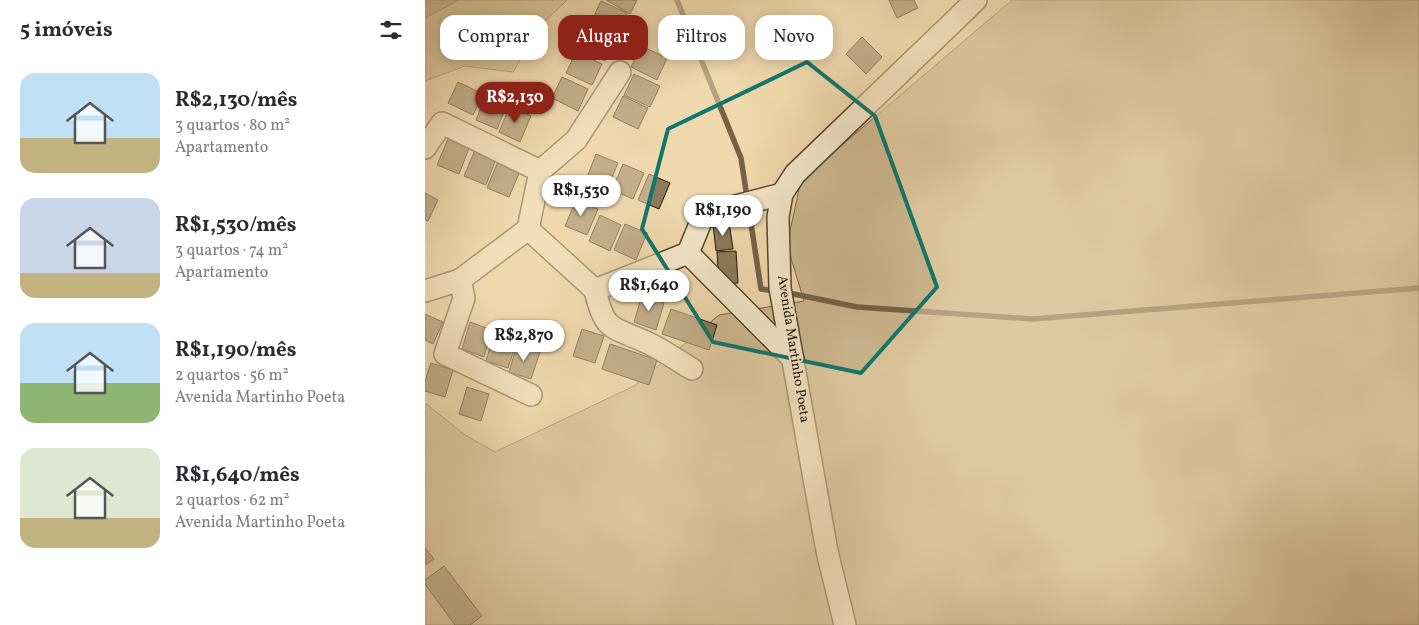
<!DOCTYPE html>
<html lang="pt">
<head>
<meta charset="utf-8">
<style>
	body { margin:0; font-family:Vollkorn,serif; background:#f2f2f3; color:#2b2b33; height:100vh; display:flex; flex-direction:column; font-size:19px; white-space:nowrap }
	* { box-sizing:border-box; margin:0 }
	p { font-size:16px; color:#7c7c81 }
	.icon { flex:none; width:28px; height:28px; fill:none; stroke:currentColor; stroke-width:2; stroke-linecap:round; stroke-linejoin:round }
	.map { position:relative; flex:1; overflow:hidden }
	.details { display:flex; flex-direction:column; background:#fff; width:425px }
	.details>* { flex:none }
	.banner { position:absolute; left:15px; top:15px; width:475px; height:45px; display:flex; gap:10px }
	.price { position:absolute; translate:-50% -42px; padding:0 11px; border-radius:18px; background:#fff; color:#222; font-size:16px; line-height:32px; filter:drop-shadow(0 1px 2px #0008) }
	.price::after { content:''; position:absolute; left:50%; top:30px; width:15px; height:11px; margin-left:-8px; background:inherit; clip-path:polygon(0 0,100% 0,50% 100%) }
	.price.selected { background:#8f2418; color:#fff }
	ul { padding:0; list-style:none }
	li { display:flex; align-items:center; gap:15px; height:125px; padding:0 20px }
	li span { display:grid; place-items:center; flex:none; width:140px; height:100px; border-radius:15px; color:#555 }
	li>.icon { margin-inline-start:auto }
	span .icon { width:60px; height:60px; fill:#fffc; stroke-width:1 }
	li b { font-size:21px }
	h2 { display:flex; justify-content:space-between; align-items:center; height:60px; padding:0 20px; font-size:21px }
	.tag { padding:0 18px; border-radius:15px; background:#fff; box-shadow:0 2px 12px #0003; font-size:18px; line-height:45px }
	.tag.selected { background:#8f2418; color:#fff }
	main { display:flex; flex:1; min-height:0 }
	.map>svg:first-child { display:block }
</style>
</head>
<body>
<main>
<section class="details">
<h2>5 imóveis<svg class="icon" aria-label="filters" viewBox="0 0 24 24"><path d="M4 7h16M4 17h16"/><circle cx="9" cy="7" r="2"/><circle cx="15" cy="17" r="2"/></svg></h2>
<ul>
<li><span style="background:linear-gradient(#bfe0f5 65%,#c2b280 0)"><svg class="icon" aria-label="home" viewBox="0 0 24 24"><path d="M3 11l9-7 9 7M6 9v11h12V9"/></svg></span><div><b>R$2,130/mês</b><p>3 quartos · 80 m²</p><p>Apartamento</p></div></li>
<li><span style="background:linear-gradient(#c9d6e8 75%,#c2b280 0)"><svg class="icon" aria-label="home" viewBox="0 0 24 24"><path d="M3 11l9-7 9 7M6 9v11h12V9"/></svg></span><div><b>R$1,530/mês</b><p>3 quartos · 74 m²</p><p>Apartamento</p></div></li>
<li><span style="background:linear-gradient(#bfe0f5 60%,#8fb573 0)"><svg class="icon" aria-label="home" viewBox="0 0 24 24"><path d="M3 11l9-7 9 7M6 9v11h12V9"/></svg></span><div><b>R$1,190/mês</b><p>2 quartos · 56 m²</p><p>Avenida Martinho Poeta</p></div></li>
<li><span style="background:linear-gradient(#dfe7d0 70%,#c2b280 0)"><svg class="icon" aria-label="home" viewBox="0 0 24 24"><path d="M3 11l9-7 9 7M6 9v11h12V9"/></svg></span><div><b>R$1,640/mês</b><p>2 quartos · 62 m²</p><p>Avenida Martinho Poeta</p></div></li>
</ul>
</section>
<div class="map">
<svg width="994" height="625" viewBox="0 0 994 625">
	<rect width="100%" height="100%" fill="#efd8ad"/>
	<filter id="stains"><feTurbulence type="fractalNoise" baseFrequency=".004" numOctaves="4"/><feColorMatrix values="0 0 0 0 .2 0 0 0 0 .09 0 0 0 0 .02 0 0 0 .5 -.17"/></filter>
	<radialGradient id="worn" r=".72"><stop offset=".6" stop-color="#630" stop-opacity="0"/><stop offset="1" stop-color="#630" stop-opacity=".3"/></radialGradient>
	<g fill="#ccb790" stroke="#77664a">
		<path d="M 34,0 L 142,0 L 116,25 L 88,72 L 40,66 L 0,81 L 0,18 Z"/>
		<path d="M 587,0 L 994,0 L 994,625 L 0,625 L 0,403 L 40,435 L 70,452 L 209,386 L 294,315 L 379,301 L 362,245 L 376,180 Z"/>
	</g>
	<path fill="#a99674" stroke="#736247" d="M 0,0 L 34,0 L 0,18 Z"/>
	<g fill="none" stroke-linecap="round" stroke-linejoin="round">
		<g stroke="#736247" stroke-width="5.5">
			<path d="M 252,0 L 316,158 L 336,289 L 350,291"/>
			<path d="M 359,292 L 432,307 L 608,319 L 994,288"/>
		</g>
	</g>
	<g fill="#8d7a5c" stroke="#221504">
		<path d="M 181,0 L 212,0 L 205,14 Z"/>
		<path d="M 464,0 L 489,0 L 493,8 L 472,18 Z"/>
		<path d="M 176,1 L 202,13 L 192,35 L 166,22 Z"/>
		<path d="M 164,27 L 190,39 L 180,61 L 154,49 Z"/>
		<path d="M 437,37 L 457,57 L 441,74 L 421,54 Z"/>
		<path d="M 216,46 L 242,58 L 232,80 L 206,67 Z"/>
		<path d="M 151,52 L 177,64 L 167,85 L 141,73 Z"/>
		<path d="M 209,74 L 235,86 L 225,107 L 199,95 Z"/>
		<path d="M 137,77 L 163,89 L 153,111 L 127,98 Z"/>
		<path d="M 33,82 L 58,94 L 48,115 L 23,103 Z"/>
		<path d="M 61,94 L 83,103 L 72,129 L 51,120 Z"/>
		<path d="M 198,96 L 223,108 L 213,129 L 188,117 Z"/>
		<path d="M 85,106 L 106,116 L 95,142 L 74,132 Z"/>
		<path d="M 23,139 L 44,148 L 34,174 L 12,165 Z"/>
		<path d="M 50,150 L 71,159 L 61,185 L 39,176 Z"/>
		<path d="M 171,154 L 193,163 L 182,189 L 161,180 Z"/>
		<path d="M 73,162 L 95,171 L 84,197 L 62,188 Z"/>
		<path d="M 198,164 L 219,173 L 208,199 L 187,190 Z"/>
		<path d="M 224,174 L 245,183 L 234,209 L 213,200 Z"/>
		<path d="M 0,193 L 13,200 L 3,221 L 0,220 Z"/>
		<path d="M 151,200 L 173,209 L 162,235 L 140,226 Z"/>
		<path d="M 175,215 L 196,225 L 185,251 L 164,241 Z"/>
		<path d="M 304,222 L 308,249 L 291,251 L 288,224 Z"/>
		<path d="M 200,224 L 222,233 L 211,260 L 189,250 Z"/>
		<path d="M 311,251 L 313,283 L 294,284 L 292,252 Z"/>
		<path d="M 217,295 L 239,303 L 231,330 L 209,322 Z"/>
		<path d="M 246,309 L 292,325 L 284,350 L 237,334 Z"/>
		<path d="M 0,314 L 18,322 L 8,344 L 0,340 Z"/>
		<path d="M 45,322 L 67,330 L 59,357 L 37,349 Z"/>
		<path d="M 157,329 L 179,336 L 170,363 L 148,356 Z"/>
		<path d="M 69,334 L 92,341 L 83,368 L 61,361 Z"/>
		<path d="M 185,344 L 232,360 L 224,385 L 177,369 Z"/>
		<path d="M 92,345 L 115,352 L 106,379 L 84,372 Z"/>
		<path d="M 6,363 L 28,370 L 20,397 L 0,391 L 0,381 Z"/>
		<path d="M 42,387 L 64,394 L 56,421 L 34,414 Z"/>
		<path d="M 0,548 L 9,559 L 0,565 Z"/>
		<path d="M 19,566 L 57,616 L 45,625 L 30,625 L 0,584 L 0,580 Z"/>
	</g>
	<g fill="none" stroke-linecap="round" stroke-linejoin="round">
		<g stroke="#55462e" stroke-width="24">
			<g id="street">
				<path d="M 0,148 L 17,123 L 115,171"/>
				<path d="M 103,229 L 170,290 L 263,253 L 277,219 L 299,209 L 357,194"/>
				<path d="M 263,253 L 368,359"/>
				<path d="M 35,280 L 39,298 L 20,354 L 106,395"/>
				<path d="M 170,290 C 180,334 188,326 223,343 C 238,350 253,361 267,369"/>
				<path d="M 0,291 L 35,280 L 103,229 L 115,171 L 151,140 L 195,72"/>
				<path d="M 420,625 L 402,551 L 355,288 L 353,217 L 357,194 L 370,174 L 551,0"/>
			</g>
		</g>
		<use href="#street" stroke="#f5e6ca" stroke-width="21"/>
	</g>
	<path d="M0 0H994V625H0ZM 382,62 L 450,116 L 512,287 L 436,373 L 288,342 L 217,229 L 243,129 Z" fill="#efd8ad" fill-opacity=".55" fill-rule="evenodd"/>
	<path fill="none" stroke="#0f766e" stroke-width="4" stroke-linejoin="round" d="M 382,62 L 450,116 L 512,287 L 436,373 L 288,342 L 217,229 L 243,129 Z"/>
	<g text-anchor="middle" dominant-baseline="central" stroke-width="4" stroke-linejoin="round" paint-order="stroke">
		<g font-size="14" fill="#221504" stroke="#f5e6ca">
			<text transform="translate(368 349) rotate(81)">Avenida Martinho Poeta</text>
		</g>
	</g>
	<rect width="100%" height="100%" filter="url(#stains)"/>
	<rect width="100%" height="100%" fill="url(#worn)"/>
</svg>
<b class="price selected" style="left:90px;top:124px">R$2,130</b>
<b class="price" style="left:156px;top:217px">R$1,530</b>
<b class="price" style="left:298px;top:237px">R$1,190</b>
<b class="price" style="left:224px;top:312px">R$1,640</b>
<b class="price" style="left:99px;top:362px">R$2,870</b>
<div class="banner">
<a class="tag">Comprar</a>
<a class="tag selected">Alugar</a>
<a class="tag">Filtros</a>
<a class="tag">Novo</a>
</div>
</div>
</main>
</body>
</html>
